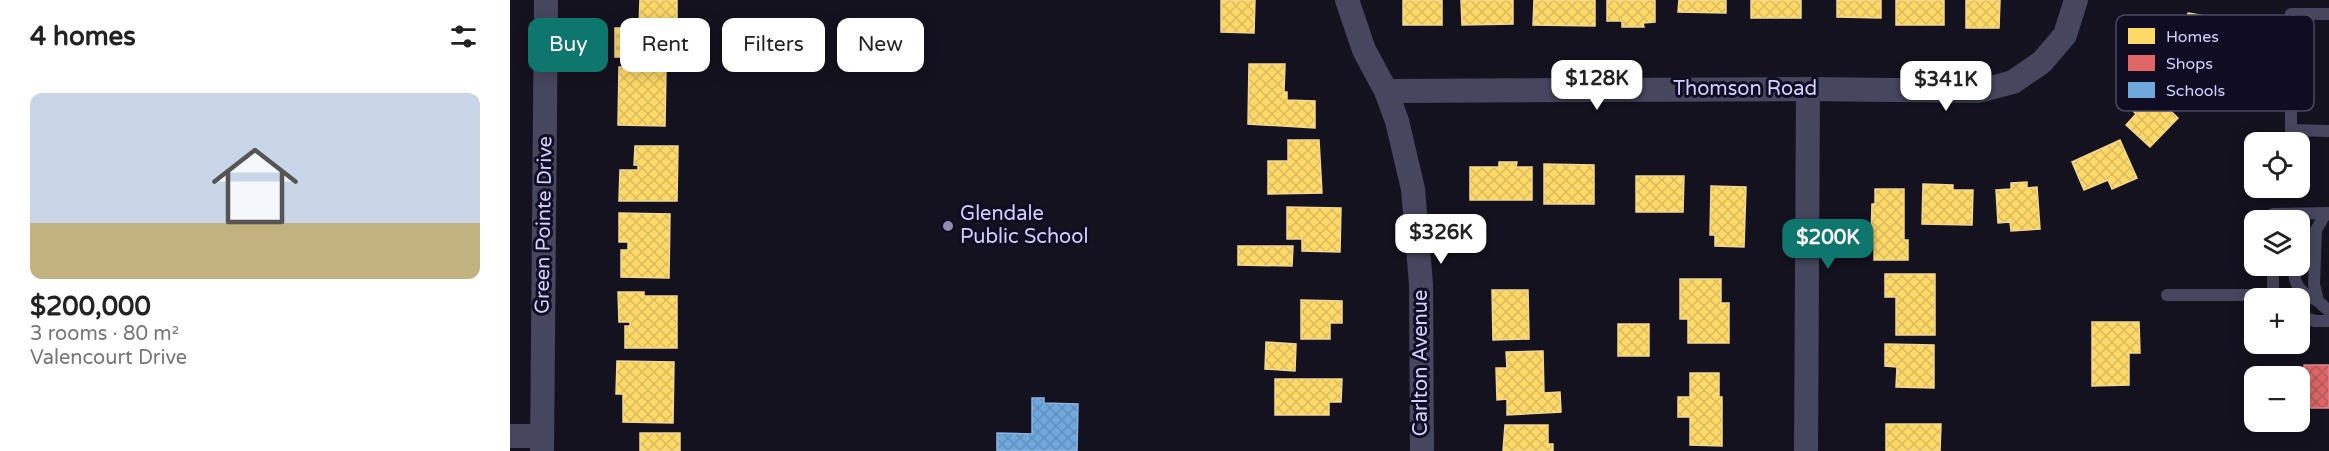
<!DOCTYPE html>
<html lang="en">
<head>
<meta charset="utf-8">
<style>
	body { margin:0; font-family:"Varela Round",sans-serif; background:#f6f6f6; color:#222; height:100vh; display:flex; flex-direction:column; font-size:22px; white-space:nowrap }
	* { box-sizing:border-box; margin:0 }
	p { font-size:20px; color:#767676 }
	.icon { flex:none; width:33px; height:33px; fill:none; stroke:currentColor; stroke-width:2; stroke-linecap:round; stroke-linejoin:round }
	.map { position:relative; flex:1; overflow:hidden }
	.panel { display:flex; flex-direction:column; background:#fff; width:510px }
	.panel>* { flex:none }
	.top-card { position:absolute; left:18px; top:18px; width:570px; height:54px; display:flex; gap:12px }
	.buttons { position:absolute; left:1734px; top:132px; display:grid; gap:12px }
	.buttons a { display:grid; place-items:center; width:66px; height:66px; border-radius:12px; background:#fff; box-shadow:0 3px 15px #0003; font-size:30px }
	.price { position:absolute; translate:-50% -51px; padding:0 14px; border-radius:12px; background:#fff; color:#222; font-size:20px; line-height:39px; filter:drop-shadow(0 2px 3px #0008) }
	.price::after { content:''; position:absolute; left:50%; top:36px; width:18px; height:14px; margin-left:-9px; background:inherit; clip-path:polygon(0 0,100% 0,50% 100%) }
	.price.on { background:#0f766e; color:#fff }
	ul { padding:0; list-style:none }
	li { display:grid; align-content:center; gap:12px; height:318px; padding:0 30px }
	li span { display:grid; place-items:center; height:186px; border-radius:12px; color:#555 }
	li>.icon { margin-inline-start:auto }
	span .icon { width:108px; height:108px; fill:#fffc; stroke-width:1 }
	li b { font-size:26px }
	h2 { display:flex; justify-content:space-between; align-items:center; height:72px; padding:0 30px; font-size:26px }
	.tag { padding:0 21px; border-radius:12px; background:#fff; box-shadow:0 3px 15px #0003; font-size:21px; line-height:54px }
	.tag.on { background:#0f766e; color:#fff }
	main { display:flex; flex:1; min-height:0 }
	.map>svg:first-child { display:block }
</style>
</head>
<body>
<main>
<section class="panel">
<h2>4 homes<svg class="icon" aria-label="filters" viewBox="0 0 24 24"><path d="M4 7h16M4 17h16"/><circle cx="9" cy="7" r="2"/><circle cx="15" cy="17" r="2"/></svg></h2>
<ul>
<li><span style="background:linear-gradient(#c9d6e8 70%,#c2b280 0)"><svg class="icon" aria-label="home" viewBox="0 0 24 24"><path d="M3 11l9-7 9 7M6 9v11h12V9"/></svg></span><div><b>$200,000</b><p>3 rooms · 80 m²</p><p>Valencourt Drive</p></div></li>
</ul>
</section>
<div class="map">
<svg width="1819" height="451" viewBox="0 0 1819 451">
	<defs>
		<pattern id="homes-cross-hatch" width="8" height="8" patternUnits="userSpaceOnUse" patternTransform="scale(1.5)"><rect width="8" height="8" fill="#ffd966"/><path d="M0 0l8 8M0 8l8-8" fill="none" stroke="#d9ba61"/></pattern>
		<pattern id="shops-cross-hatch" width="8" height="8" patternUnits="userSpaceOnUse" patternTransform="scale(1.5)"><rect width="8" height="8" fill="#e06666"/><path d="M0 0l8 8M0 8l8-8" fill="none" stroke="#b05a5e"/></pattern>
		<pattern id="schools-cross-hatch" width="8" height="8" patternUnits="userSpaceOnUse" patternTransform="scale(1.5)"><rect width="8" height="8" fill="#6fa8dc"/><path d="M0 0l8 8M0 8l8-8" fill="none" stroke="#638eb8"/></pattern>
	</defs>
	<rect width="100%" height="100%" fill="#14121e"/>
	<g fill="url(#homes-cross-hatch)" stroke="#f2d694" stroke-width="1.5">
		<path d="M 130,0 L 167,0 L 167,57 L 105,57 L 105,28 L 129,28 Z"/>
		<path d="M 711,0 L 745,0 L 744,33 L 711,32 Z"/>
		<rect x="893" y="0" width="39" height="25"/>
		<path d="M 951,0 L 1003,0 L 1003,24 L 952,25 Z"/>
		<path d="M 1024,0 L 1085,0 L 1085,26 L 1023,25 Z"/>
		<path d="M 1097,0 L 1145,0 L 1145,22 L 1133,23 L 1134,27 L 1112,27 L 1112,21 L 1097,21 Z"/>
		<path d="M 1169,0 L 1216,0 L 1216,13 L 1168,12 Z"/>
		<rect x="1241" y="0" width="50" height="18"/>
		<path d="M 1327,0 L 1371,0 L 1371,18 L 1327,17 Z"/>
		<rect x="1386" y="0" width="48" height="25"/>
		<path d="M 1456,0 L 1490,0 L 1489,28 L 1456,28 Z"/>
		<path d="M 1678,13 L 1708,18 L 1703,40 L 1698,50 L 1707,54 L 1700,72 L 1691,68 L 1684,85 L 1647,69 L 1659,42 L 1663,43 L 1671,25 L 1674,26 Z"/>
		<path d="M 739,64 L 775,64 L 774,92 L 777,92 L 777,100 L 805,101 L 805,128 L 738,124 Z"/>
		<path d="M 109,67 L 156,68 L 155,126 L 108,125 Z"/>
		<path d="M 1643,94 L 1668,118 L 1640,147 L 1616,125 L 1626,114 L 1623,111 L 1634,99 L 1637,101 Z"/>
		<path d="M 778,140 L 809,140 L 812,193 L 758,194 L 758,161 L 778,161 Z"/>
		<path d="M 1610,140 L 1627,178 L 1602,189 L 1598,180 L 1574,190 L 1562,162 Z"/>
		<path d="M 125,146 L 168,146 L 167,201 L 109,201 L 110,170 L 128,170 L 128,165 L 124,165 Z"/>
		<path d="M 989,162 L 1007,162 L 1006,167 L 1022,167 L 1022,200 L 960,200 L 960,167 L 989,167 Z"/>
		<path d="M 1034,164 L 1084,165 L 1084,204 L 1034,204 Z"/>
		<path d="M 1126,176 L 1174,176 L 1173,212 L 1126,212 Z"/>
		<path d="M 1517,182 L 1517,188 L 1527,187 L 1530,229 L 1501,231 L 1500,222 L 1488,223 L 1486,190 L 1501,189 L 1501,183 Z"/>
		<path d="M 1413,184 L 1443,185 L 1443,190 L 1463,190 L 1462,225 L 1412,224 Z"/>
		<path d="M 1201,186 L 1236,187 L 1234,247 L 1205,246 L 1205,235 L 1200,235 Z"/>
		<path d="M 1365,189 L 1394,189 L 1394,240 L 1398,240 L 1398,260 L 1364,260 L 1364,242 L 1361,242 L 1362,204 L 1365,204 Z"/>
		<path d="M 777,207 L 831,208 L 830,252 L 792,251 L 792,239 L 777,239 Z"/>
		<path d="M 109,213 L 160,214 L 159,278 L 111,277 L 111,250 L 118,250 L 118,242 L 109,242 Z"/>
		<path d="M 728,246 L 783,246 L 782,266 L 728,265 Z"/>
		<path d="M 1375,274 L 1425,274 L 1425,335 L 1386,335 L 1386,297 L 1375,297 Z"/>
		<path d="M 1170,279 L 1211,279 L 1211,303 L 1219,303 L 1219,343 L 1178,343 L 1178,319 L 1170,319 Z"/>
		<path d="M 982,290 L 1018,290 L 1019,339 L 983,340 Z"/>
		<path d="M 108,292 L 134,292 L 134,296 L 167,296 L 167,348 L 115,348 L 115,326 L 120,326 L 120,322 L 109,322 Z"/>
		<path d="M 791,300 L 832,301 L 832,323 L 820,323 L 820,339 L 791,339 Z"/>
		<path d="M 1582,322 L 1629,322 L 1630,353 L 1619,353 L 1619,385 L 1582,386 Z"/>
		<rect x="1108" y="324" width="31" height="32"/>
		<path d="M 756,342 L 786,344 L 785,371 L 755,369 Z"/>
		<path d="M 1375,344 L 1424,345 L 1424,388 L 1386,387 L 1387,367 L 1375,366 Z"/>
		<path d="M 1033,351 L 1034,393 L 1050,392 L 1051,412 L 997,415 L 997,399 L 987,400 L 986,368 L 997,368 L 996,352 Z"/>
		<path d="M 107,361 L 164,362 L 163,423 L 113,422 L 113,394 L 106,394 Z"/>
		<path d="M 1180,373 L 1209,373 L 1209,397 L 1212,397 L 1212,446 L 1180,445 L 1180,417 L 1168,417 L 1168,397 L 1180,397 Z"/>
		<path d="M 765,379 L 832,379 L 831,402 L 819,402 L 819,415 L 765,415 Z"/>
		<path d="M 1376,424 L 1431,424 L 1430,451 L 1376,451 Z"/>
		<path d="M 995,425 L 1038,425 L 1038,444 L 1043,444 L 1043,451 L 993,451 Z"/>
		<rect x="130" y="433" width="40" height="18"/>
	</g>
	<rect fill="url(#shops-cross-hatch)" stroke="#dc8694" stroke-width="1.5" x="1794" y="365" width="25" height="43"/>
	<path fill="url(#schools-cross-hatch)" stroke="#8db4e6" stroke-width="1.5" d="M 522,398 L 534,398 L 534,403 L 568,404 L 567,451 L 487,451 L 487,433 L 522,434 Z"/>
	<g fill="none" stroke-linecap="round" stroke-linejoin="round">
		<g stroke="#46475f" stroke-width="12">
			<path d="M 1819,14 L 1781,14 L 1781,130 L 1819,131"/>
			<path d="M 1816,213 L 1806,230 L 1804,284 L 1808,301 L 1819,311"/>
			<path d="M 1763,220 L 1763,214 L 1819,213"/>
			<path d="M 1763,266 L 1763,295 L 1766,298"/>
			<path d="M 1784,266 C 1783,286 1791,293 1808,301"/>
			<path d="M 1657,295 L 1763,295"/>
			<path d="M 1790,316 L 1805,321 L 1819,321"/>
		</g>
		<g stroke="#46475f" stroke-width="24">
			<path d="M 837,0 L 854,50 L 876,91 L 887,121 L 903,189 L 911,284 L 912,451"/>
			<path d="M 876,91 L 1298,89 L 1469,91 L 1503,82 L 1532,62 L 1555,35 L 1566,0"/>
			<path d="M 0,436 L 32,436"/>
			<path d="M 32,451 L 36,0"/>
			<path d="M 1296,451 L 1298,89"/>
		</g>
	</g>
	<circle fill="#908eb0" stroke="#100d23" stroke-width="2" cx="438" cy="226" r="6"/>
	<g text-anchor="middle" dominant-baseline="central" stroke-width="6" stroke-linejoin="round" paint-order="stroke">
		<g font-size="20" fill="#d3d0ff" stroke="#100d23">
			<text x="1235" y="89">Thomson Road</text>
			<text transform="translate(34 225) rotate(-89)">Green Pointe Drive</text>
			<text transform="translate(911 363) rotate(-90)">Carlton Avenue</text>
		</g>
		<g font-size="20" fill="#d3d0ff" stroke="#100d23" text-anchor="start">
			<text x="450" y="214">Glendale<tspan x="450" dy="23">Public School</tspan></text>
		</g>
	</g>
	<rect x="1606" y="15" width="198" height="96" rx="9" fill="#100d23" stroke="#4a4865" stroke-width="1.5"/>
	<rect x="1618" y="28" width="27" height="16" fill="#ffd966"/>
	<rect x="1618" y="55" width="27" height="16" fill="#e06666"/>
	<rect x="1618" y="82" width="27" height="16" fill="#6fa8dc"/>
	<g font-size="16" fill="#d3d0ff">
		<text x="1656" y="42">Homes</text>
		<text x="1656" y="69">Shops</text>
		<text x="1656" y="96">Schools</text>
	</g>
</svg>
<div class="buttons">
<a><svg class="icon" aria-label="locate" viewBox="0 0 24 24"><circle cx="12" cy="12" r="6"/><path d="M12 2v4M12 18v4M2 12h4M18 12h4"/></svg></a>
<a><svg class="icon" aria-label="layers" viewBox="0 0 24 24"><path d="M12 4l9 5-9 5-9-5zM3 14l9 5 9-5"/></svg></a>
<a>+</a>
<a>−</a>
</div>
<b class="price" style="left:1087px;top:111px">$128K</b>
<b class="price" style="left:1436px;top:112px">$341K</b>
<b class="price" style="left:931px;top:265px">$326K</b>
<b class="price on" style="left:1318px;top:270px">$200K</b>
<div class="top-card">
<a class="tag on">Buy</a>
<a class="tag">Rent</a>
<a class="tag">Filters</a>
<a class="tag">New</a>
</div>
</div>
</main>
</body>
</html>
